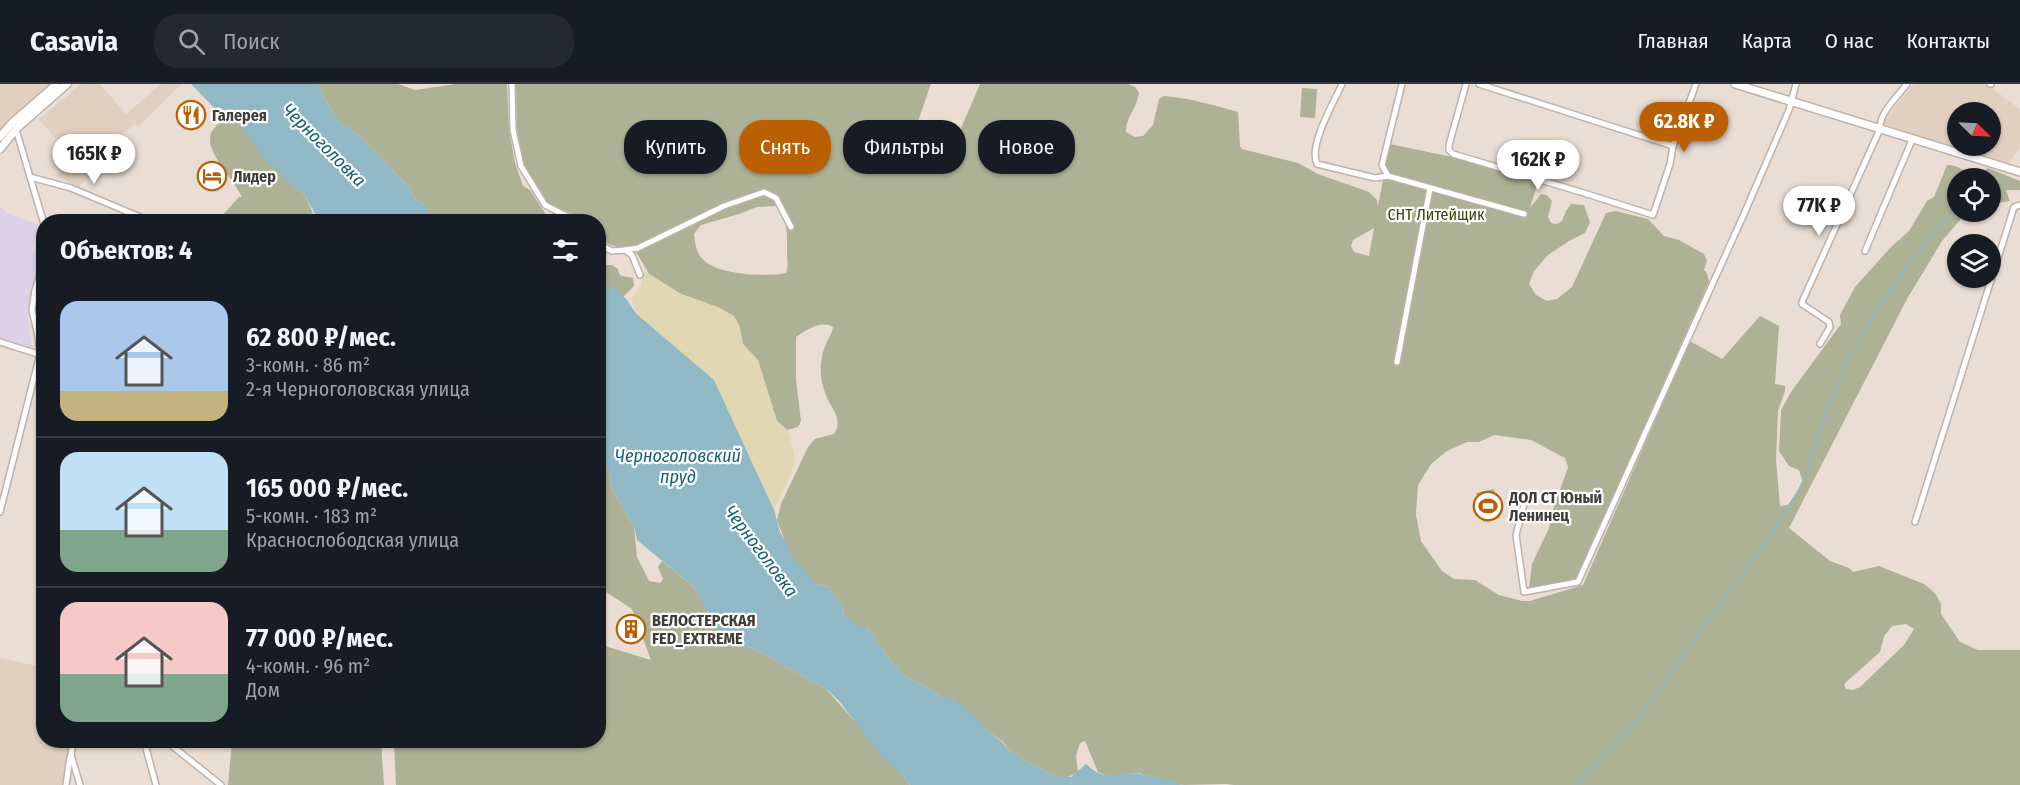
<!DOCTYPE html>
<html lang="ru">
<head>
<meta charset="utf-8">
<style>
	body { margin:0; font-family:"Fira Sans Condensed",sans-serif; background:#242831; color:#f1f3f6; height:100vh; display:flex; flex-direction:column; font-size:22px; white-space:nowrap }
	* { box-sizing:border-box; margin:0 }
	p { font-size:20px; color:#9ea1a6 }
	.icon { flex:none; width:33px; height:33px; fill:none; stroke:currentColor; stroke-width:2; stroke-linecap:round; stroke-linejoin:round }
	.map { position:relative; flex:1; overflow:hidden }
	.details { position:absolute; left:36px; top:130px; width:570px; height:534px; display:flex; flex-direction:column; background:#171b24; border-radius:24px; box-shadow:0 2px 4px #0004 }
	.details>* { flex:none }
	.hud { position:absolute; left:624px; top:36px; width:570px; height:54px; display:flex; gap:12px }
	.needle { width:39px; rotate:114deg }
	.tools { position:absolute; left:1947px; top:18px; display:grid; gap:12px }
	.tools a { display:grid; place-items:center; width:54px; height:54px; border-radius:50%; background:#171b24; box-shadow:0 2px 4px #0004; font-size:30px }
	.price { position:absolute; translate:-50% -51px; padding:0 14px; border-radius:21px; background:#fff; color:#222; font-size:20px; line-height:39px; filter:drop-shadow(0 2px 3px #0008) }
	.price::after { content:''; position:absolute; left:50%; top:36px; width:18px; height:14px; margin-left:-9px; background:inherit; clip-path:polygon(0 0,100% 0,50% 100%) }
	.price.current { background:#ba6002; color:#fff }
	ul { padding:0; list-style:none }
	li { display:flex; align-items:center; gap:18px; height:150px; padding:0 24px }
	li+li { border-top:2px solid #363941 }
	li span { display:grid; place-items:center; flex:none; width:168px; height:120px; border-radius:18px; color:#555 }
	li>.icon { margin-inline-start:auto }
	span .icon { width:72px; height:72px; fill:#fffc; stroke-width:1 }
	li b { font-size:26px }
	h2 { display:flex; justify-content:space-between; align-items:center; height:72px; padding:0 24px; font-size:26px }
	.tag { padding:0 21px; border-radius:24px; background:#171b24; box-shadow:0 2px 4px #0004; font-size:21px; line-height:54px }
	.tag.current { background:#ba6002; color:#fff }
	header { display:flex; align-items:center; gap:36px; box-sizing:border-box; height:84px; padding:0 30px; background:#171b24; border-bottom:2px solid #363941 }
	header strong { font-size:28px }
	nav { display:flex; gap:33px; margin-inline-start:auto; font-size:21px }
	.search { width:420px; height:54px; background:#242831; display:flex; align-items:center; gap:15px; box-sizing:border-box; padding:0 21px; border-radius:24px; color:#9ea1a6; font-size:22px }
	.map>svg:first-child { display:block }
</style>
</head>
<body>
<header>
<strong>Casavia</strong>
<div class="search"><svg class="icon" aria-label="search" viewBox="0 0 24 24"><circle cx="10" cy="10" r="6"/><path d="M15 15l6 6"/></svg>Поиск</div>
<nav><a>Главная</a><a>Карта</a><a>О нас</a><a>Контакты</a></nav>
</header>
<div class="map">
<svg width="2020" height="701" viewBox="0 0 2020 701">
	<rect width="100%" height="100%" fill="#eaded4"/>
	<path fill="#dbd2e7" d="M 0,123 L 9,130 L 39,141 L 32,165 L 40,176 L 38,197 L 27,227 L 32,264 L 0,254 Z"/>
	<g fill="#e1d0c0" fill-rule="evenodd">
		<path d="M 0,0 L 50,0 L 17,30 L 0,50 Z"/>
		<path d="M 81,0 L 100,0 L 126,30 L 161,0 L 182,0 L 138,43 L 134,40 L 105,67 L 109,74 L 78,103 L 56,92 L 73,75 L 39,35 Z"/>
		<path d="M 1914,0 L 1986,0 L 2020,25 L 2020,64 L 2008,79 L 2000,78 L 1888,42 L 1883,38 ZM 1958,28 L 1990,28 L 1990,62 L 1958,62 Z"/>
		<path d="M 0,574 L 43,583 L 44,657 L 69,657 L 64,701 L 0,701 Z"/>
	</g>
	<g fill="#adb195" fill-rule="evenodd">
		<path d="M 317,0 L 398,0 L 415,6 L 456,0 L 507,0 L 509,46 L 515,79 L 523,102 L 530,106 L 551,138 L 435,137 L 423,120 L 415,115 L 408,102 L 361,54 L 351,45 L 342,41 L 334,31 Z"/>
		<path d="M 516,0 L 931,0 L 916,43 L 920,46 L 951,57 L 956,56 L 980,0 L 1128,0 L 1135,3 L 1139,8 C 1137,25 1126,32 1126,48 L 1135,53 L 1143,52 L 1153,41 L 1159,15 L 1164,12 C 1189,14 1214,21 1238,28 L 1240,62 L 1242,65 L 1298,79 L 1318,90 L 1369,108 L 1377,116 L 1378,122 L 1390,60 L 1457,74 L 1538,97 L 1530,124 L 1541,110 L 1547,111 L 1552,117 L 1548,133 L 1551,139 L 1557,140 L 1562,137 L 1566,127 L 1571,120 L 1584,121 L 1590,138 L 1585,149 L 1569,157 L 1548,171 L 1534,187 L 1529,200 L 1536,211 L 1547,217 L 1557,215 L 1572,203 L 1606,129 L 1615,127 L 1648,135 L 1664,152 L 1679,156 L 1704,170 L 1707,177 L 1704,186 L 1707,189 L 1709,198 L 1576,495 L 1529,504 L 1532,480 L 1549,444 L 1553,426 L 1568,383 L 1565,374 L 1531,356 L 1494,351 L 1479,358 L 1467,358 L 1447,367 L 1431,380 L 1418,401 L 1416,431 L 1421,457 L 1442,487 L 1454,495 L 1475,496 L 1499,511 L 1522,517 L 1530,517 L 1583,501 L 1690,257 L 1722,275 L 1760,232 L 1779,242 L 1775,300 L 1785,302 L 1785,307 L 1778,327 L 1776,376 L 1780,422 L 1788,421 L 1803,398 L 1799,386 L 1789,382 L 1779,367 L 1781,326 L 1791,308 L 1841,240 L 1840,231 L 1855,203 L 1891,163 L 1909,147 L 1927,117 L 1934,113 L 1947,81 C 1966,80 1966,99 1988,84 L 2020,97 L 2020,106 L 2006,106 L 2010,117 L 1991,120 L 1990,94 L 1958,94 L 1958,128 L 1967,128 L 1942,157 L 1907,215 L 1789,444 L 1830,477 L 1849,484 L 1853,488 L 1879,482 L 1924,500 L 1935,509 L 1941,520 L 1941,530 L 1960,558 L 1978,566 L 2020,566 L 2020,701 L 1234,701 L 1226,700 L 1183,701 L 1139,689 L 1108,692 L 1098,688 L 1085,657 L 1080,659 L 1076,672 L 1078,688 L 1066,694 L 1055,692 L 1023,676 L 1016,669 L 1010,667 L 1003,658 L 990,649 L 952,613 L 942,613 L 903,590 L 887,572 L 868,545 L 857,542 L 844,531 L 842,522 L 828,503 L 816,500 L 806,490 L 790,470 L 777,436 L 781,420 L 808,363 L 815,355 L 834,350 C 844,335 831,325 826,311 C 819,296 819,275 826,260 C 829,253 832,250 833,243 C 820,236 807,246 796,253 L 796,296 L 801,337 L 798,343 L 787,346 L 777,337 L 758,277 L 743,260 L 739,241 L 720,224 L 681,210 L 649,190 L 635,166 L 628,162 L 617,163 L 608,160 L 599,154 L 598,138 L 584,138 L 581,134 L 548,119 L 524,82 L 517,45 ZM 776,122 C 789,136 787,152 787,169 C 787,177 789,181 786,189 C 765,193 725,191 707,179 C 697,172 695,161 694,150 L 701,141 L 739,130 L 757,123 ZM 1374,144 L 1369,172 L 1354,168 L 1351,162 L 1353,156 ZM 1906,540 L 1914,545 L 1904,561 L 1860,603 L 1853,606 L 1846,605 L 1844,600 L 1880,568 L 1884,552 L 1892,542 Z"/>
		<path d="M 1302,4 L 1317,5 L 1315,34 L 1300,33 Z"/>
		<path d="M 224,34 L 236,37 L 241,42 L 282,91 L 305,112 L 313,129 L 307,132 L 313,138 L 158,138 L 160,130 L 218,136 L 239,113 L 242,113 C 235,96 204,68 211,49 C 213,44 220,39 224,34 Z"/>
		<path d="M 606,181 L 612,181 L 618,185 L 619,190 L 622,192 L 633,194 L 634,202 L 623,213 L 607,202 L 599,203 L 598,192 Z"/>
		<path d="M 599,366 L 608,386 L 613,406 L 634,443 L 637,473 L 649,497 L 661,499 L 663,495 L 658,483 L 662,477 L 694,503 L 720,548 L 737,561 L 753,564 L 826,605 L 903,691 L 910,701 L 396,701 L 394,657 L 598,657 L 599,562 L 605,562 L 651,576 L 632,525 L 606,508 L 599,511 Z"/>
		<path d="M 1494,405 L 1500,434 L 1483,438 L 1476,409 Z"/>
		<path d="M 232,657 L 381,657 L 384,701 L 228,701 Z"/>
	</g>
	<path fill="#e1d7b2" d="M 642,186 L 681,210 L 720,224 L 734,232 L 739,241 L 743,260 L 758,276 L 777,337 L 789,349 L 796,378 L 774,426 L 714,296 L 639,232 L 631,215 L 641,201 Z"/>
	<g fill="#91b9c5">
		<path d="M 191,0 L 317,0 L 334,31 L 342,41 L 351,45 L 361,54 L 408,102 L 415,115 L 423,120 L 437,138 L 320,138 L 305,112 L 263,74 L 241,42 L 236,37 L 224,34 Z"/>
		<path d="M 607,202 L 616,204 C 619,210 623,211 627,216 C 631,221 633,227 639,232 L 714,296 L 774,426 L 780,448 L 789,463 L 790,470 L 816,500 L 828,503 L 832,508 L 842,522 L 844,531 L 857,541 L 868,545 L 887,572 L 903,590 L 942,613 L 952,613 L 969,627 L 990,649 L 1002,658 L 1010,667 L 1016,669 L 1023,676 L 1055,692 L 1071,693 L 1086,680 C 1107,700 1118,687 1141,690 C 1155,692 1169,697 1183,701 L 910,701 L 903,691 L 883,674 L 839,617 L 826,605 L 753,564 L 737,561 L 724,554 L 716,542 L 694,503 L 637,456 L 634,443 L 613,406 L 608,386 L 603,374 L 600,371 L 598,203 Z"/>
	</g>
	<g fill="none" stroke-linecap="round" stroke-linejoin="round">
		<g stroke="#91b9c5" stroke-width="1.5">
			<path d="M 1990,104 L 2001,97"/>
			<path d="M 1576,701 L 1640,633 L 1699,549 L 1757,471 L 1797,410 L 1809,383 L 1826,329 L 1846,279 L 1871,235 L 1900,192 L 1944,136 L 1958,126"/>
		</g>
		<g stroke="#bdb2a9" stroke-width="8">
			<g id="minor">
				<path d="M 512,0 L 513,46 L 521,82 L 545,121 L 578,138"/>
				<path d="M 1342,0 C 1334,18 1308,62 1317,80 L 1375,94 L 1388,92 L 1524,130"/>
				<path d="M 1466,0 L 1449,61 L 1449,66 L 1453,70 L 1584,109 L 1653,131 L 1670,80 L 1673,62 L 1696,0"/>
				<path d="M 1479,0 L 1673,62"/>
				<path d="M 1990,0 L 1991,0"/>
				<path d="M 15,42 L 44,140"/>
				<path d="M 1388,92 L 1382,81 L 1402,0"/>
				<path d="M 30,93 L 71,104 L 152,138"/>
				<path d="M 598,160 L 612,167 L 625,166 L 632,171 L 640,191"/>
				<path d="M 625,166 L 638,164 L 724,122 L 764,108 L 776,114 L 791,143"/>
				<path d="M 1865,167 L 1912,56"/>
				<path d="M 0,258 L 44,272"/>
				<path d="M 1820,260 L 1830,243 L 1829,238 L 1802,220 L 1802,218 L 1880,45 C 1879,29 1897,13 1907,0"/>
				<path d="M 1397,278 L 1430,104"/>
				<path d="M 1524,420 L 1516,451 L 1524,508 L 1578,498 L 1744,130 L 1789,26 L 1796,0"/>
				<path d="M 0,428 L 40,270 L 38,252 L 32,226 L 35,206 L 44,179"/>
				<path d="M 1915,438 L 2014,123 L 2020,121"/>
				<path d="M 73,657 L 71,671 L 80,701"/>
				<path d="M 144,657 L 156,701"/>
				<path d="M 166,657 L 221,701"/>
				<path d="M 66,701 L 70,673"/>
			</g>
		</g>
		<g stroke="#bdb2a9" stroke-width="10">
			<g id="tertiary">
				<path d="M 1735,0 L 2020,88"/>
				<path d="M 0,53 L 12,39 L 57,0"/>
				<path d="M 0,65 L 17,44 L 67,0"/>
			</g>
		</g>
		<use href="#minor" stroke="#fff" stroke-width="5"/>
		<use href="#tertiary" stroke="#fff" stroke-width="7"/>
	</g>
	<defs>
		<g id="restaurant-ring" transform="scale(1.5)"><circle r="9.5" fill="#fff" stroke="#ba6002" stroke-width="1.5"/><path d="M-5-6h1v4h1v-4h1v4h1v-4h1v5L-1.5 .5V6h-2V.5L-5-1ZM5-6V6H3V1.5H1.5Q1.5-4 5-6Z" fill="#ba6002"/></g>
		<g id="hotel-ring" transform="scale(1.5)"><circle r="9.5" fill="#fff" stroke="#ba6002" stroke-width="1.5"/><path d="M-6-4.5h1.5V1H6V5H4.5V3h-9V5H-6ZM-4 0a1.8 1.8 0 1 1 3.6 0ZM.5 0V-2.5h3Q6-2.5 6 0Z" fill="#ba6002"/></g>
		<g id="stadium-ring" transform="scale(1.5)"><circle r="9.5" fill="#fff" stroke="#ba6002" stroke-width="1.5"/><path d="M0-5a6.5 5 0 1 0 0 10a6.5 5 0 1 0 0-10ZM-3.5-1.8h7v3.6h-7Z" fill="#ba6002"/></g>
		<g id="building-ring" transform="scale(1.5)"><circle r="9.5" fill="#fff" stroke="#ba6002" stroke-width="1.5"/><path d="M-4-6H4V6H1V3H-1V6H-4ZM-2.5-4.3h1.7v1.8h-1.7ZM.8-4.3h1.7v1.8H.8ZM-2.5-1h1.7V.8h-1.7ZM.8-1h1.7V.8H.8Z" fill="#ba6002"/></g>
	</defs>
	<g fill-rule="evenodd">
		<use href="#restaurant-ring" x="191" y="31"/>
		<use href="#hotel-ring" x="212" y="92"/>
		<use href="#stadium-ring" x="1488" y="422"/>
		<use href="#building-ring" x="631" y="545"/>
	</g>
	<g text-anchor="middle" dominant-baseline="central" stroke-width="4.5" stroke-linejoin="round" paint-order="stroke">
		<g font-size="16" font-weight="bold" fill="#403c38" stroke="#fff" text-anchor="start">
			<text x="212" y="31">Галерея</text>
			<text x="233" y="92">Лидер</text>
			<text x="1509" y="413">ДОЛ СТ Юный<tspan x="1509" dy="18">Ленинец</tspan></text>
			<text x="652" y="536">ВЕЛОСТЕРСКАЯ<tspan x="652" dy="18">FED_EXTREME</tspan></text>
		</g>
		<g font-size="16" fill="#3e4309" stroke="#fff">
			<text x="1436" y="130">СНТ Литейщик</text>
		</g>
		<g font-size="18" font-style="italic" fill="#126072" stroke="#fff">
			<text transform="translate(324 61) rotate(45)">Черноголовка</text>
			<text x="678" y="372">Черноголовский<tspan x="678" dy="21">пруд</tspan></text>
			<text transform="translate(761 467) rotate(53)">Черноголовка</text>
		</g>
	</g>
</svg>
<div class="tools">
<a><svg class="needle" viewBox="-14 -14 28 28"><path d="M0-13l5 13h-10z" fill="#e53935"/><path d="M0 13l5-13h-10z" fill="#9ea1a6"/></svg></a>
<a><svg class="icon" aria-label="locate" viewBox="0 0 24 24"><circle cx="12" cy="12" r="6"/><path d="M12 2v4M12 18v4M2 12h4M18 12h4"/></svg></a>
<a><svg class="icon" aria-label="layers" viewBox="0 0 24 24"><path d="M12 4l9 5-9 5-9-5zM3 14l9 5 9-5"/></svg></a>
</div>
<b class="price current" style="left:1684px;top:69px">62.8K ₽</b>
<b class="price" style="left:94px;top:101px">165K ₽</b>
<b class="price" style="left:1538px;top:107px">162K ₽</b>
<b class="price" style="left:1819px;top:153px">77K ₽</b>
<div class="hud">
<a class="tag">Купить</a>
<a class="tag current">Снять</a>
<a class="tag">Фильтры</a>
<a class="tag">Новое</a>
</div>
<section class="details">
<h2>Объектов: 4<svg class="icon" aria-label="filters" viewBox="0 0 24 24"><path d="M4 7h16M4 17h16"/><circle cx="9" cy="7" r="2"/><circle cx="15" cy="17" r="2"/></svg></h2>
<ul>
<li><span style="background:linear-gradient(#a9c7e8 75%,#c2b280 0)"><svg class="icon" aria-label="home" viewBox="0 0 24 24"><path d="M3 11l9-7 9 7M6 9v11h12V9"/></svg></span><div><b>62 800 ₽/мес.</b><p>3-комн. · 86 m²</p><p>2-я Черноголовская улица</p></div></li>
<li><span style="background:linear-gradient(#bfe0f5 65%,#7fa58c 0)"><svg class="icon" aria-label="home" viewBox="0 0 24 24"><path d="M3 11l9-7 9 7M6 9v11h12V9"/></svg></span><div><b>165 000 ₽/мес.</b><p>5-комн. · 183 m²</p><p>Краснослободская улица</p></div></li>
<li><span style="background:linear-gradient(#f6c9c9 60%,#7fa58c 0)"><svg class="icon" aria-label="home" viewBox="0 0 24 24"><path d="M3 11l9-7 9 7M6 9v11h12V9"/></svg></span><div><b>77 000 ₽/мес.</b><p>4-комн. · 96 m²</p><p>Дом</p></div></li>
</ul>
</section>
</div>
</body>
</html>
